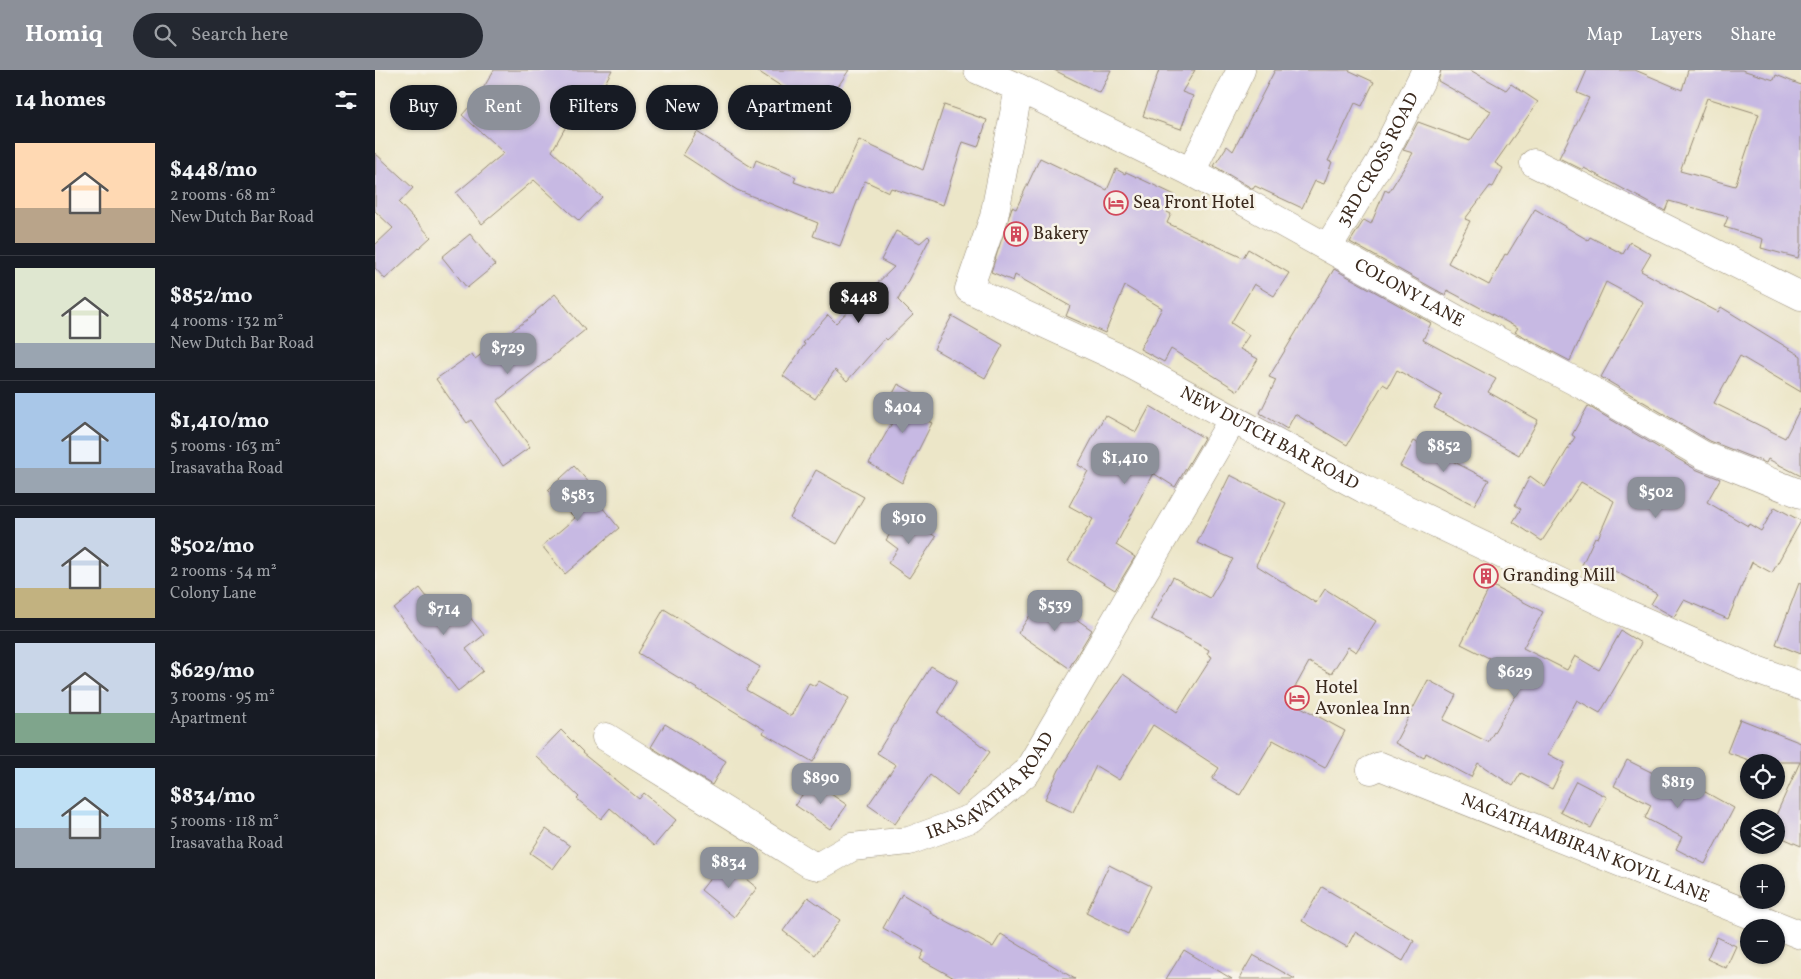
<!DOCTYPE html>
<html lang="en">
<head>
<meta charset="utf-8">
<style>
	body { margin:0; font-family:Vollkorn,serif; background:#242831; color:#f1f3f6; height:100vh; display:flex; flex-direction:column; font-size:19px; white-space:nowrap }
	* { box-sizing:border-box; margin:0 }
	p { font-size:16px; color:#9ea1a6 }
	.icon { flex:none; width:28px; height:28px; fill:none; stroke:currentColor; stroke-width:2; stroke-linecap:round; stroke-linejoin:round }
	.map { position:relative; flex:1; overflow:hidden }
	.panel { display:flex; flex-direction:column; background:#171b24; width:375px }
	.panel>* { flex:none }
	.hud { position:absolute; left:15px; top:15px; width:475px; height:45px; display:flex; gap:10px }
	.fabs { position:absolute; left:1365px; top:684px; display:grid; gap:10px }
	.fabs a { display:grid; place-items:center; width:45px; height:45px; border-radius:50%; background:#171b24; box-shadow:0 1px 4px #0004; font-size:25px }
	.price { position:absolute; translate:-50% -42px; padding:0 11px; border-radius:10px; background:#8c9099; color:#fff; font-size:16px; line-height:32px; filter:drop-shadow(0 1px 2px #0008) }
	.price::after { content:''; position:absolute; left:50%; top:30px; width:15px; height:11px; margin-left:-8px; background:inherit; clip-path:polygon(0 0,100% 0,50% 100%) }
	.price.selected { background:#222; color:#fff }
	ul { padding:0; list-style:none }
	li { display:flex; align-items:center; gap:15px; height:125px; padding:0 15px }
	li+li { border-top:1px solid #363941 }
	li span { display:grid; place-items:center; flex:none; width:140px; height:100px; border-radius:0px; color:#555 }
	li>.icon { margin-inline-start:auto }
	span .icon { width:60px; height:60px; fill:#fffc; stroke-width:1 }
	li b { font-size:21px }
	h2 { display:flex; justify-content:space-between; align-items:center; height:60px; padding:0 15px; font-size:21px }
	.pill { padding:0 18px; border-radius:22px; background:#171b24; box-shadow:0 1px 4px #0004; font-size:18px; line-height:45px }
	.pill.selected { background:#8c9099; color:#fff }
	header { display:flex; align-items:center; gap:30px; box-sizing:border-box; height:70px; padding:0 25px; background:#8c9099; color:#fff }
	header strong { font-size:24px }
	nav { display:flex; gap:28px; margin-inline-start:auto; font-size:18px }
	.search { width:350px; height:45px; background:#242831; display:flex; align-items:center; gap:12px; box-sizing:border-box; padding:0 18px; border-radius:28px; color:#9ea1a6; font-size:19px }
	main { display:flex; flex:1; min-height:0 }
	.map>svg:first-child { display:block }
</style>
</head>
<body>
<header>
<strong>Homiq</strong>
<div class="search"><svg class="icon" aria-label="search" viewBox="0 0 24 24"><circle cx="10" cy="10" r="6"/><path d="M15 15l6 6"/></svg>Search here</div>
<nav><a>Map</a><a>Layers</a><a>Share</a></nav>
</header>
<main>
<section class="panel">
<h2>14 homes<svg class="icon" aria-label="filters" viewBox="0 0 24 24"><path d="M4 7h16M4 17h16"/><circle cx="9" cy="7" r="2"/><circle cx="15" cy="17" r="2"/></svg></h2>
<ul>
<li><span style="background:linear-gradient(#ffd9b3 65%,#b9a48a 0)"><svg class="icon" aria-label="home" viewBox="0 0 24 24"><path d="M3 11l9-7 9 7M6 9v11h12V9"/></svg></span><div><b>$448/mo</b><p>2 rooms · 68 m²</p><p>New Dutch Bar Road</p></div></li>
<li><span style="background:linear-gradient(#dfe7d0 75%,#9aa5b1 0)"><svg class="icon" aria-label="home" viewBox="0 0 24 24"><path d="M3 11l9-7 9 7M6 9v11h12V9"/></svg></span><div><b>$852/mo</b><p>4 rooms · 132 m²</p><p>New Dutch Bar Road</p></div></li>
<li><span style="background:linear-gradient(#a9c7e8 75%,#9aa5b1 0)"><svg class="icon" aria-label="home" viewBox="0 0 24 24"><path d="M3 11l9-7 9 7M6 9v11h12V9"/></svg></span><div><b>$1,410/mo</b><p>5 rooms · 163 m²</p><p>Irasavatha Road</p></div></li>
<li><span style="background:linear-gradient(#c9d6e8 70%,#c2b280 0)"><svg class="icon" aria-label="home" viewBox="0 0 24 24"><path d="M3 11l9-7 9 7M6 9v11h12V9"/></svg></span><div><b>$502/mo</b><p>2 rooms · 54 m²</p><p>Colony Lane</p></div></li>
<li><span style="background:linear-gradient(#c9d6e8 70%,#7fa58c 0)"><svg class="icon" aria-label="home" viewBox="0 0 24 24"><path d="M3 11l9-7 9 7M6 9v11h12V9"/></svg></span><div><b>$629/mo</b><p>3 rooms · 95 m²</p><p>Apartment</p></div></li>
<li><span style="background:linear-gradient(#bfe0f5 60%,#9aa5b1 0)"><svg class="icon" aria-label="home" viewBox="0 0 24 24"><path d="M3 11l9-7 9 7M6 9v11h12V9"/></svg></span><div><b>$834/mo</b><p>5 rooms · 118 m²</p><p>Irasavatha Road</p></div></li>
</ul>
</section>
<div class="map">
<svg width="1426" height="909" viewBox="0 0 1426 909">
	<rect width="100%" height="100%" fill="#f7f3e8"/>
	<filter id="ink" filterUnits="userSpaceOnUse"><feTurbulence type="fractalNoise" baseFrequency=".02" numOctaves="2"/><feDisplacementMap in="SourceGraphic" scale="10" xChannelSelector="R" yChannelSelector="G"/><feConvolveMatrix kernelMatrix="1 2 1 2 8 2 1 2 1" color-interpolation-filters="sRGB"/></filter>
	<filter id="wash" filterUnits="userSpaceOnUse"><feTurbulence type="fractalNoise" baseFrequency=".0096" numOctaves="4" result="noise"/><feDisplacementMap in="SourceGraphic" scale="20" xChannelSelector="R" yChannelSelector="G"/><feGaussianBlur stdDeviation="1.12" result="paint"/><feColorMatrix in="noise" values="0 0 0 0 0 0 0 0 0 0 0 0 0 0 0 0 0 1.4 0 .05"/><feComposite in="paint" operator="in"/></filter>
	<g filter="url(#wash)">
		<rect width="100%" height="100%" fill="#ece6c8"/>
		<g id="blocks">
			<g fill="#c7b9e3" fill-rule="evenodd">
				<path d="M 119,0 L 237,0 L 210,51 L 198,44 L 177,81 L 227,127 L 204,151 L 159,110 L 107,154 L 81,123 L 129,83 L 87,45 L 103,27 Z"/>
				<path d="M 381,0 L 474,0 L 446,42 Z"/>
				<path d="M 679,0 L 736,0 L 725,23 Z"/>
				<path d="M 784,0 L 820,0 L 807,22 L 818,26 L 806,59 L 768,46 Z"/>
				<path d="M 900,0 L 973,0 L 999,12 L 987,36 L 980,33 L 953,91 L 957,92 L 949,114 L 940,111 L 927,138 L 880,116 L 878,119 L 839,96 L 852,76 L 858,81 Z"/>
				<path d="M 1066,0 L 1095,0 L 1131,20 L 1136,14 L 1163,32 L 1120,93 L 1128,98 L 1118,117 L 1115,116 L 1090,149 L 1095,151 L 1073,193 L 1114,215 L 1130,184 L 1132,185 L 1160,139 L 1213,170 L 1215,167 L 1248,184 L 1255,172 L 1276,184 L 1266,201 L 1343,242 L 1346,237 L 1426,286 L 1426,322 L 1365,286 L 1339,333 L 1410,368 L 1426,337 L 1426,406 L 1393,389 L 1391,393 L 1335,371 L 1226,307 L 1268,232 L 1231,212 L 1195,291 L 1140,262 L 1143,258 L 1072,220 L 1070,225 L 975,172 L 989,150 L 996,154 L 1010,120 L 1014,122 L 1038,83 L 1028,80 L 1043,52 L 1095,71 L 1116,41 L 1063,11 Z"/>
				<path d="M 1212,0 L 1260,0 L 1307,20 L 1313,0 L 1367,0 L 1399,10 L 1401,5 L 1426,15 L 1426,176 L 1423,188 L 1386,178 L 1388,169 L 1349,157 L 1353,147 L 1294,131 L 1290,141 L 1209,98 L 1208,100 L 1184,88 L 1214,28 L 1202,23 ZM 1332,28 L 1384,44 L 1360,116 L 1305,101 Z"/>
				<path d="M 569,35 L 612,50 L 603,77 L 588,72 L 568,135 L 516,118 L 514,122 L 490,111 L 465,176 L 438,166 L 443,153 L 362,120 L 308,85 L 322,62 L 378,98 L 381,90 L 421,107 L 419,112 L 458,126 L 484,70 L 548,100 Z"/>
				<path d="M 0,83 L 38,118 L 24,133 L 56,167 L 10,209 L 0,198 L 0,175 L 18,158 L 0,141 Z"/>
				<path d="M 665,88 L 732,120 L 741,99 L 750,104 L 751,102 L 800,125 L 792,142 L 796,144 L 792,153 L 868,188 L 873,179 L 914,203 L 899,226 L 879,214 L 856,253 L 874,265 L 865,279 L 883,289 L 863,321 L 796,279 L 789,292 L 765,279 L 787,238 L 750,216 L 730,263 L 691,246 L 695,236 L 640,205 L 638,211 L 616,202 L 637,137 L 641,139 Z"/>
				<path d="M 521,161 L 545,173 L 553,166 L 555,168 L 523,230 L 538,245 L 512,270 L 510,268 L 472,311 L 460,300 L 440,329 L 408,306 L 430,274 L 428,273 L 453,245 L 461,253 L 519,197 L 506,190 Z"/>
				<path d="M 95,164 L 120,195 L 92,218 L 67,187 Z"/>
				<path d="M 959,199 L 1056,253 L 1048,270 L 1121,309 L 1113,322 L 1163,350 L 1144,385 L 1059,338 L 1067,325 L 1022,300 L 1013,317 L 1008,314 L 972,375 L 920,344 L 912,359 L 885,343 L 901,310 L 894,307 Z"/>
				<path d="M 180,224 L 210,260 L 122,331 L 155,377 L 128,396 L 96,350 L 92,353 L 61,309 L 97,284 L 100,289 L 161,243 L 160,242 Z"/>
				<path d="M 577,246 L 628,275 L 610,308 L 559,279 Z"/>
				<path d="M 523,314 L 558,333 L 549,349 L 557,353 L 527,413 L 494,393 L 525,339 L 513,333 Z"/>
				<path d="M 775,336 L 829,368 L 800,417 L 778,403 L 741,475 L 760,487 L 740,520 L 693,491 L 718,449 L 694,436 L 713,401 L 703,395 L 730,345 L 761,362 Z"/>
				<path d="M 1213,336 L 1320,399 L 1345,409 L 1332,432 L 1373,456 L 1374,454 L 1386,461 L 1400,437 L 1426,451 L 1397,503 L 1377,492 L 1353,549 L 1309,530 L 1299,547 L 1276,534 L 1282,524 L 1236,499 L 1233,507 L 1207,495 L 1220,467 L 1223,468 L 1239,431 L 1206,412 L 1167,471 L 1138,452 L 1146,439 L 1140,435 L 1155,406 L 1170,417 L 1200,367 L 1197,365 Z"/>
				<path d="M 1039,371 L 1114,410 L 1099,435 L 1025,396 Z"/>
				<path d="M 199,396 L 218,417 L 214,421 L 244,458 L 190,504 L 167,476 L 200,448 L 173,420 Z"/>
				<path d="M 441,400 L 489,427 L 462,474 L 415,448 Z"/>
				<path d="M 855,405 L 911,433 L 881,495 L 941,533 L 950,519 L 1001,551 L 981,582 L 973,577 L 956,604 L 934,592 L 913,630 L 970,661 L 950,698 L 898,670 L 865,725 L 837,709 L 844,698 L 778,655 L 744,710 L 721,696 L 698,742 L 670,729 L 684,700 L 712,656 L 748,604 L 802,642 L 837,587 L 832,584 L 834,580 L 776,549 L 798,507 L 835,528 L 858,489 L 822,473 Z"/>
				<path d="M 528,444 L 561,467 L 534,508 L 513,493 L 523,479 L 511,470 Z"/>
				<path d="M 1424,513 L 1426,514 L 1426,584 L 1401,574 Z"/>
				<path d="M 1116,515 L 1168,542 L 1148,578 L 1192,600 L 1200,586 L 1224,600 L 1246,561 L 1266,573 L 1225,643 L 1202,630 L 1173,684 L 1190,693 L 1177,719 L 1146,703 L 1138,716 L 1103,693 L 1096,707 L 1051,683 L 1049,688 L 1020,673 L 1053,610 L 1081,625 L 1068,650 L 1113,672 L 1152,607 L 1086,574 Z"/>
				<path d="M 45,518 L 65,544 L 82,531 L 109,565 L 91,579 L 108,601 L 83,621 L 19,539 Z"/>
				<path d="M 668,526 L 717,560 L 694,598 L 643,563 Z"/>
				<path d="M 289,539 L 385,597 L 371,620 L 416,646 L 434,613 L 440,616 L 444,611 L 474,628 L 438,692 L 388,663 L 390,660 L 263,583 Z"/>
				<path d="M 556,596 L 582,611 L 563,643 L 615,682 L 582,726 L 555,705 L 520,754 L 493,735 L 521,695 L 502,683 Z"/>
				<path d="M 1365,649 L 1426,673 L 1426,776 L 1401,765 L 1401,745 L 1425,692 L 1379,692 L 1352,682 Z"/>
				<path d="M 290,654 L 351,691 L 337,715 L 276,677 Z"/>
				<path d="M 186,660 L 208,682 L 207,683 L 264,729 L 269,723 L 301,750 L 279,776 L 235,738 L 226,749 L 202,729 L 204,727 L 161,686 Z"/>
				<path d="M 1252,690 L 1290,709 L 1294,702 L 1359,738 L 1330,794 L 1301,779 L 1307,767 L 1270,748 L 1276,735 L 1239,716 Z"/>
				<path d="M 437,711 L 472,735 L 455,759 L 420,735 Z"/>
				<path d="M 1201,711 L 1232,727 L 1216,758 L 1185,742 Z"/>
				<path d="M 171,759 L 195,776 L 178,799 L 155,783 Z"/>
				<path d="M 349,791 L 382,818 L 359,847 L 326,820 Z"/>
				<path d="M 734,795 L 776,816 L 753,864 L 711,843 Z"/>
				<path d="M 947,817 L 1039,871 L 1028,891 L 980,862 L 972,877 L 927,851 Z"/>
				<path d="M 527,824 L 556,841 L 555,843 L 618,877 L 626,864 L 700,909 L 581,909 L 545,889 L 549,881 L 508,858 Z"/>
				<path d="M 433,827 L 465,850 L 440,885 L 408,861 Z"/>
				<path d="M 1342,867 L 1361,876 L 1351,898 L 1332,889 Z"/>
				<path d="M 809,880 L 857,909 L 791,909 Z"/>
				<path d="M 878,885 L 920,909 L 864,909 Z"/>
			</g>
		</g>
	</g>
	<g filter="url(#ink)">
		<use href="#blocks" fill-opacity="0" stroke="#948873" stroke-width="1"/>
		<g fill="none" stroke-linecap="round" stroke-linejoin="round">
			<g stroke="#948873" stroke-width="29">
				<g id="minor">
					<path id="s1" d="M 603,0 L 644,18 L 619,147 L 594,219 L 742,287 L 989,419 L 1246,541 L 1376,598 L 1426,616"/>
					<path id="s2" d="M 644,18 L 816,102 L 1083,250 L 1211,317 L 1328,385 L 1426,424"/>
					<path d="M 1159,93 L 1426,226"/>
					<path d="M 816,102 L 866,0"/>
					<path id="s3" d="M 953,177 L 1005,92 L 1051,0"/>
					<path id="s4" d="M 231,667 L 435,794 L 444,796 L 477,777 L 534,771 L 597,748 L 652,702 L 858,349"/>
					<path id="s5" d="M 996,700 L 1005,696 L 1015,700 L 1426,865"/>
				</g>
			</g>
			<use href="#minor" stroke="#fff" stroke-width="28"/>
		</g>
	</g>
	<defs>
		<g id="hotel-ring" transform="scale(1.25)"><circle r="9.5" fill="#f7f3e8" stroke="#d1495b" stroke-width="1.5"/><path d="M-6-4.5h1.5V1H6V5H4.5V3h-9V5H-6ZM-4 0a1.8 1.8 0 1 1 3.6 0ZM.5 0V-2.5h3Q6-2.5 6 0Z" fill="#d1495b"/></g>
		<g id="building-ring" transform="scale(1.25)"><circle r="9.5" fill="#f7f3e8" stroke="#d1495b" stroke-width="1.5"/><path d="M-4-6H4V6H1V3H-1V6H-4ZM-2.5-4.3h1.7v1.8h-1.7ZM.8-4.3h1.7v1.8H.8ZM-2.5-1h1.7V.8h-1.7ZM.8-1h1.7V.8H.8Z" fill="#d1495b"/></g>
	</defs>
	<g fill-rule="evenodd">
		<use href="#hotel-ring" x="741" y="133"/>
		<use href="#building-ring" x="641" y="164"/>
		<use href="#building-ring" x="1111" y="506"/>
		<use href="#hotel-ring" x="922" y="628"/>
	</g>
	<g text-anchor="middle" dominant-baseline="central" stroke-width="5" stroke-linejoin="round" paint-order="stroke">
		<g font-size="18" fill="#3b2a1e" stroke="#f7f3e8">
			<text stroke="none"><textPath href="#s3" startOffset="101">3RD CROSS ROAD</textPath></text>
			<text stroke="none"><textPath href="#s2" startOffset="441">COLONY LANE</textPath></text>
			<text stroke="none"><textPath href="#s1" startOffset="588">NEW DUTCH BAR ROAD</textPath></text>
			<text stroke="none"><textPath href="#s4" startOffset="446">IRASAVATHA ROAD</textPath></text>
			<text stroke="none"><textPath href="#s5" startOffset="231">NAGATHAMBIRAN KOVIL LANE</textPath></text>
		</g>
		<g font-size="18" fill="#3b2a1e" stroke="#f7f3e8" text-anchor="start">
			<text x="758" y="133">Sea Front Hotel</text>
			<text x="658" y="164">Bakery</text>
			<text x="1128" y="506">Granding Mill</text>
			<text x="940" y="618">Hotel<tspan x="940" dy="21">Avonlea Inn</tspan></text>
		</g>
	</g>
</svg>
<div class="fabs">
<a><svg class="icon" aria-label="locate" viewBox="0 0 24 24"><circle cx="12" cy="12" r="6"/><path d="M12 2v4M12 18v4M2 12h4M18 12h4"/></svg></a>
<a><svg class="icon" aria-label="layers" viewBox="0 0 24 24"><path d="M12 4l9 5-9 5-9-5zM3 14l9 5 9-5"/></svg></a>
<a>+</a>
<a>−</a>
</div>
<b class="price selected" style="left:484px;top:254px">$448</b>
<b class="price" style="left:133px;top:305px">$729</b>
<b class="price" style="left:528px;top:364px">$404</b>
<b class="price" style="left:1069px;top:403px">$852</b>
<b class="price" style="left:750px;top:415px">$1,410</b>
<b class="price" style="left:1281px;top:449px">$502</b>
<b class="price" style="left:203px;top:452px">$583</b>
<b class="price" style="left:534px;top:475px">$910</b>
<b class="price" style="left:680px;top:562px">$539</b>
<b class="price" style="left:69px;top:566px">$714</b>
<b class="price" style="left:1140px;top:629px">$629</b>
<b class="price" style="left:446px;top:735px">$890</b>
<b class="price" style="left:1303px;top:739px">$819</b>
<b class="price" style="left:354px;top:819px">$834</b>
<div class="hud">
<a class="pill">Buy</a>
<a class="pill selected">Rent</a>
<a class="pill">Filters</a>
<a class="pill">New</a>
<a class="pill">Apartment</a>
</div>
</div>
</main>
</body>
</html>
